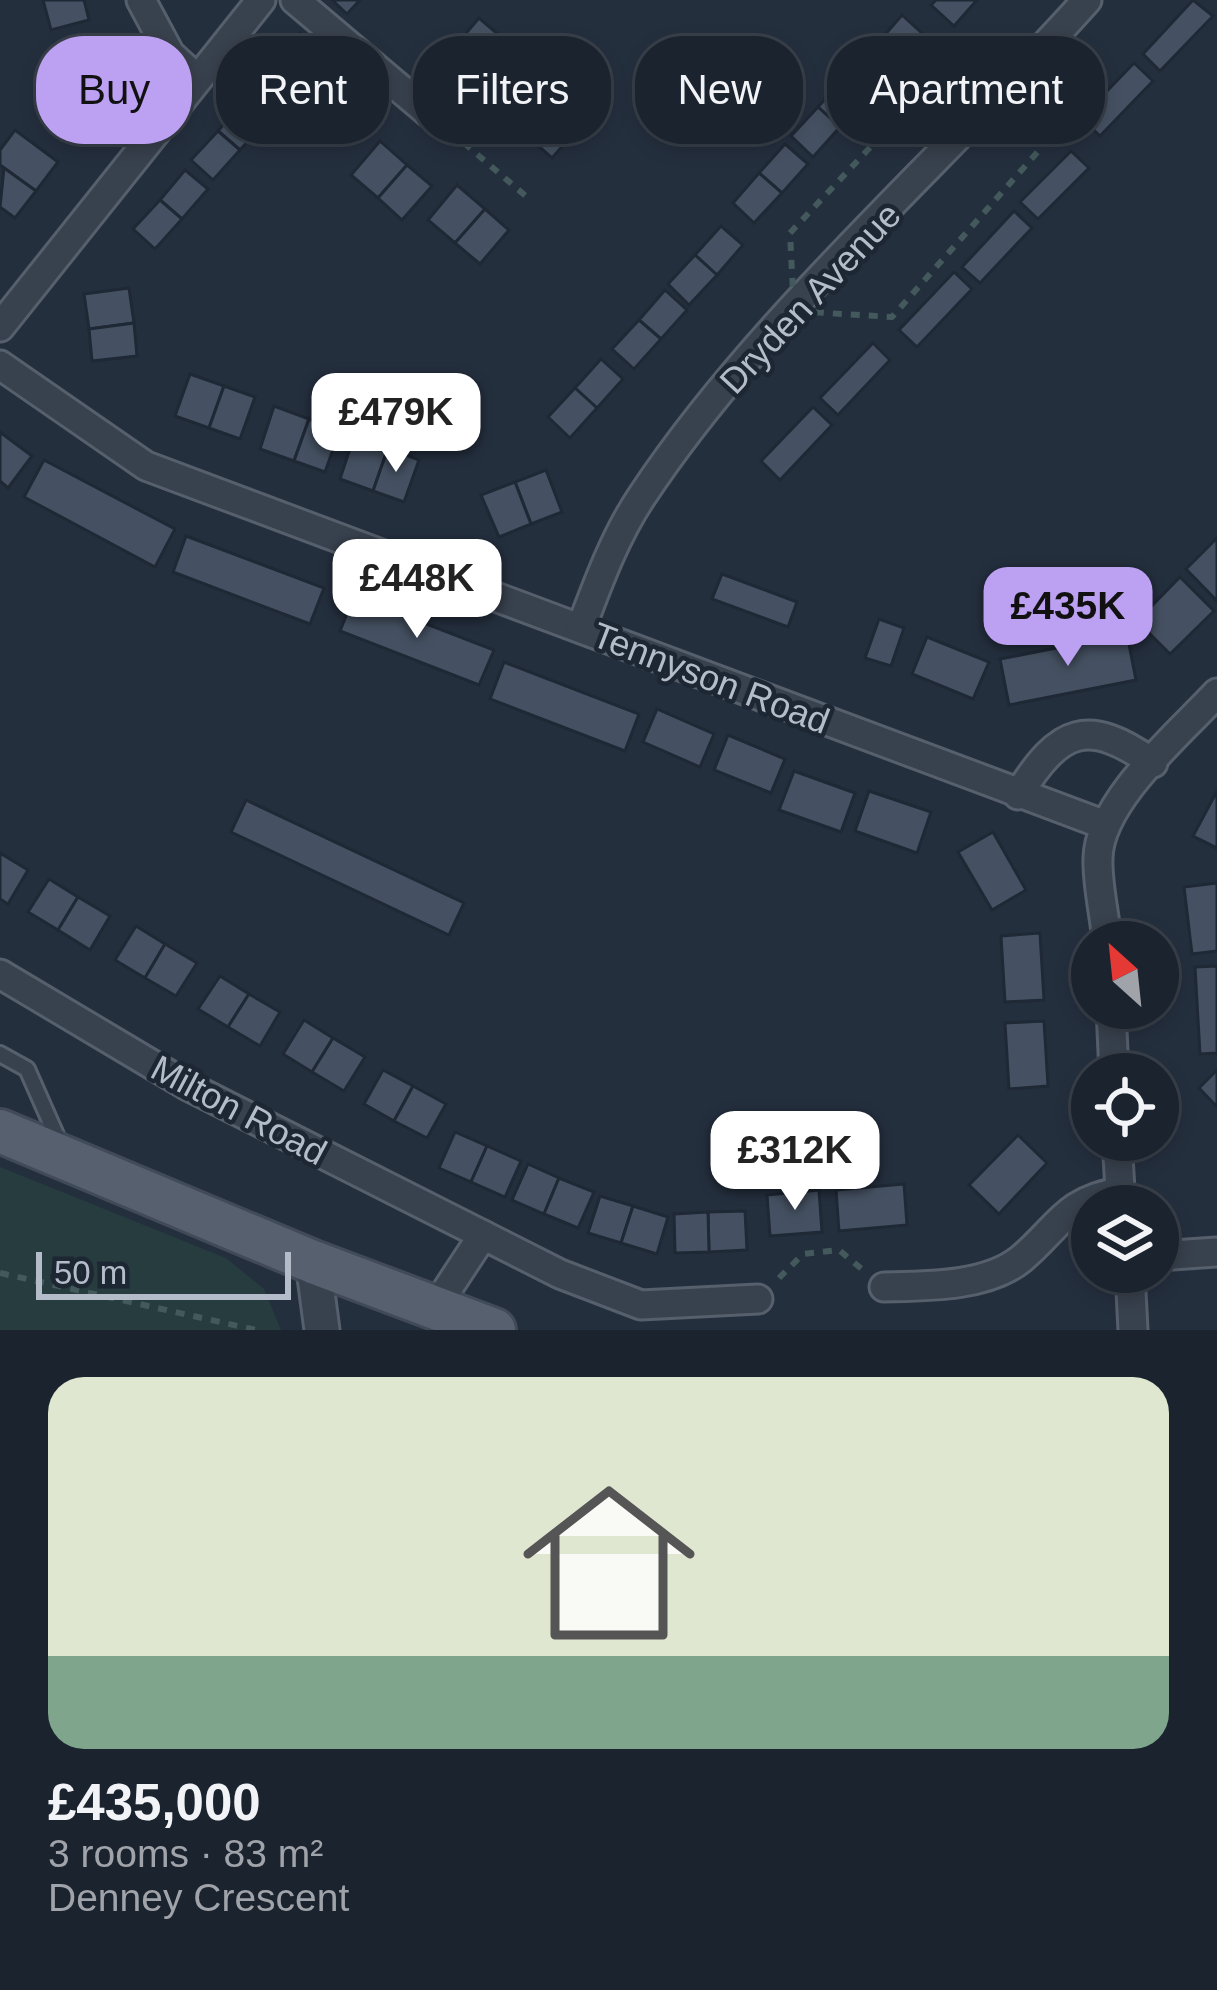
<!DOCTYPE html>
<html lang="en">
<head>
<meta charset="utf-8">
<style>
	body { margin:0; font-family:Helvetica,sans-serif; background:#282f3a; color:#f1f3f6; height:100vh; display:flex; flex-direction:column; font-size:45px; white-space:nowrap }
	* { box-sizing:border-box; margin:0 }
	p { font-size:39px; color:#a0a4aa }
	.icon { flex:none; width:66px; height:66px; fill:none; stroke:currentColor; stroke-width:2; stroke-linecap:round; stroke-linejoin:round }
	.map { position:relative; height:1330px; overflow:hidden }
	.drawer { display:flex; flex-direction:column; background:#1b232e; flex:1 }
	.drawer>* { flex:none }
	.banner { position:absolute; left:36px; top:36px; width:1146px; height:108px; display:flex; gap:24px }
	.needle { width:78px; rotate:333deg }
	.tools { position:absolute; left:1071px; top:921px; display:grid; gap:24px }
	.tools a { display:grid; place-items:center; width:108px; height:108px; border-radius:50%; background:#1b232e; box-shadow:0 6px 18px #0003,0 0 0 3px #39404a; font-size:60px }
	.scale { position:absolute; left:36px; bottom:30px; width:255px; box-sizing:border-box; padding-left:12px; border:6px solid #b4bcc9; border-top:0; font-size:33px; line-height:42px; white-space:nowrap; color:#b4bcc9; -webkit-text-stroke:9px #1d2633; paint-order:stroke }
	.price { position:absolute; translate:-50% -102px; padding:0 27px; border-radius:24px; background:#fff; color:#222; font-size:39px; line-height:78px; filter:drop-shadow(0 3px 6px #0008) }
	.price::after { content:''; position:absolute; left:50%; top:72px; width:36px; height:27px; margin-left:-18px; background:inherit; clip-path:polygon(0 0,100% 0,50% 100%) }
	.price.selected { background:#bca0f2; color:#111 }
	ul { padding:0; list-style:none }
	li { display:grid; align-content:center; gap:24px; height:636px; padding:0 48px }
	li span { display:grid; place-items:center; height:372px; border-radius:36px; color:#555 }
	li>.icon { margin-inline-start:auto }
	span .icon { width:216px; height:216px; fill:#fffc; stroke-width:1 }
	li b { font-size:51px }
	.pill { padding:0 42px; border-radius:48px; background:#1b232e; box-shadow:0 6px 18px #0003,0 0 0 3px #39404a; font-size:42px; line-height:108px }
	.pill.selected { background:#bca0f2; color:#111 }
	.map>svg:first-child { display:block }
</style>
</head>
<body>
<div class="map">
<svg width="1217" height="1330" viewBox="0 0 1217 1330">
	<rect width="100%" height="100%" fill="#242f3e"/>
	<path fill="#263c3f" d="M 0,1167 L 226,1258 L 264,1289 L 281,1330 L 0,1330 Z"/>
	<g fill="#455162" stroke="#1f2835" stroke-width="3">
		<path d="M 43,0 L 84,0 L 89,20 L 51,30 Z"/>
		<path d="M 332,0 L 360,0 L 347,14 Z"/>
		<path d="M 936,0 L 977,0 L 954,26 L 931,5 Z"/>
		<path d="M 1193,0 L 1213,16 L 1160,71 L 1143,54 Z"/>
		<path d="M 902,15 L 924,35 L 898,64 L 876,45 Z"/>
		<path d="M 479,18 L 506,41 L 477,75 L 450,52 Z"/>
		<path d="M 300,33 L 322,52 L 296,82 L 274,62 Z"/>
		<path d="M 506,41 L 531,63 L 502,97 L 477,75 Z"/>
		<path d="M 55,43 L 94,49 L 88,90 L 49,84 Z"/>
		<path d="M 876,45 L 898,64 L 872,94 L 849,74 Z"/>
		<path d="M 274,62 L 296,82 L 270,112 L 247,91 Z"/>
		<path d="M 1134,63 L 1153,81 L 1100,136 L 1081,118 Z"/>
		<path d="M 530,78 L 557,102 L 527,136 L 500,113 Z"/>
		<path d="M 844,78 L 866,98 L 840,127 L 818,107 Z"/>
		<path d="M 49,84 L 88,90 L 82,129 L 43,124 Z"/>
		<path d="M 243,101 L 266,121 L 240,150 L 218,131 Z"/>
		<path d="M 557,102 L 582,124 L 552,158 L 527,136 Z"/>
		<path d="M 818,107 L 840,127 L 813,157 L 791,136 Z"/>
		<path d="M 15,130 L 58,162 L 36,191 L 0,165 L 0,150 Z"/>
		<path d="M 218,131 L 240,150 L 213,180 L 191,160 Z"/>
		<path d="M 380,141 L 407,165 L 378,198 L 351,175 Z"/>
		<path d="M 785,144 L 808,164 L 782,193 L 759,173 Z"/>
		<path d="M 1071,151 L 1089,168 L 1038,219 L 1020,202 Z"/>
		<path d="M 407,165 L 432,186 L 402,220 L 378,198 Z"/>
		<path d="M 4,168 L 36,191 L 15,218 L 0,207 Z"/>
		<path d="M 185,170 L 208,189 L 182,219 L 160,200 Z"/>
		<path d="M 759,173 L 782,193 L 754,223 L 733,203 Z"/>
		<path d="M 457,185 L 485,209 L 455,243 L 428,220 Z"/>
		<path d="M 160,200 L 182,219 L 155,249 L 133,229 Z"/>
		<path d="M 485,209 L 509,230 L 480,264 L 455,243 Z"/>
		<path d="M 1014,211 L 1032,228 L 980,283 L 962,267 Z"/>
		<path d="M 721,226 L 743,245 L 717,275 L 695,255 Z"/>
		<path d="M 695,255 L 717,275 L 689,305 L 668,284 Z"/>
		<path d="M 954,272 L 972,289 L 917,347 L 899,330 Z"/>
		<path d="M 129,288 L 134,323 L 89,329 L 84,294 Z"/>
		<path d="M 665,290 L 687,310 L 661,339 L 639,320 Z"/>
		<path d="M 639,320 L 661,339 L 634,369 L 612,349 Z"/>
		<path d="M 134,323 L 137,356 L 92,361 L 89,329 Z"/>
		<path d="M 873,343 L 890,360 L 838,415 L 820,398 Z"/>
		<path d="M 601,359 L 623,379 L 597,408 L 575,388 Z"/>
		<path d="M 190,374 L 224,386 L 209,428 L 175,416 Z"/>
		<path d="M 224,386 L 255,397 L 240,439 L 209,428 Z"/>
		<path d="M 575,388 L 597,408 L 570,438 L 548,417 Z"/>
		<path d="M 274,406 L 309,419 L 294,461 L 260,449 Z"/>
		<path d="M 813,407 L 832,425 L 780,480 L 761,461 Z"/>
		<path d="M 309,419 L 340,430 L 325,472 L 294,461 Z"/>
		<path d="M 0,432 L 32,456 L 8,488 L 0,481 Z"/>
		<path d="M 354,436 L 388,448 L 373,491 L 340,479 Z"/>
		<path d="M 388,448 L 419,460 L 404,502 L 373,491 Z"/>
		<path d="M 44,460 L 175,529 L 155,567 L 24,497 Z"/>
		<path d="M 546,470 L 562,512 L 531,524 L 515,482 Z"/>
		<path d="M 515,482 L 531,524 L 499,537 L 481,495 Z"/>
		<path d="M 186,536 L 324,588 L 310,624 L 173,572 Z"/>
		<path d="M 1217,538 L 1217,601 L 1186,569 Z"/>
		<path d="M 722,574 L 797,602 L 788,627 L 712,599 Z"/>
		<path d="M 1180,577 L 1214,611 L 1170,654 L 1137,621 Z"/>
		<path d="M 354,596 L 494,650 L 479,685 L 340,631 Z"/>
		<path d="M 879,619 L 904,628 L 891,666 L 865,658 Z"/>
		<path d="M 1127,634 L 1136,680 L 1009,705 L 1000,659 Z"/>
		<path d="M 927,637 L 989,662 L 973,699 L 912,674 Z"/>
		<path d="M 504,662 L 639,714 L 625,751 L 490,699 Z"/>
		<path d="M 657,709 L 714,734 L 700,767 L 643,742 Z"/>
		<path d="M 728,735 L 785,759 L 771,793 L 714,770 Z"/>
		<path d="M 794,771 L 855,793 L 841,832 L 779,810 Z"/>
		<path d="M 869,791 L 931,812 L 917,853 L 855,831 Z"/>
		<path d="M 1217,791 L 1217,848 L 1193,836 Z"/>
		<path d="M 246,800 L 464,903 L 449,935 L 231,832 Z"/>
		<path d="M 993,832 L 1026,890 L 992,910 L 958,852 Z"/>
		<path d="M 0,853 L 28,870 L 8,904 L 0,899 Z"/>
		<path d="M 49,879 L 78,897 L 58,930 L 28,912 Z"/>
		<path d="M 1217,883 L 1217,951 L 1192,954 L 1184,887 Z"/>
		<path d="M 78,897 L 110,916 L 90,950 L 58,930 Z"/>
		<path d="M 136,926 L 165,944 L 145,978 L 115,960 Z"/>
		<path d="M 1040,933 L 1044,1000 L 1005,1002 L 1001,936 Z"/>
		<path d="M 165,944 L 197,963 L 176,996 L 145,978 Z"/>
		<path d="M 1217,966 L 1217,1053 L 1200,1054 L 1195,967 Z"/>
		<path d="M 220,976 L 249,994 L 228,1027 L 198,1009 Z"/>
		<path d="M 249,994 L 280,1012 L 260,1046 L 228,1027 Z"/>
		<path d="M 304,1020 L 333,1038 L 312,1072 L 283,1054 Z"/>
		<path d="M 1044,1021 L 1048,1086 L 1009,1089 L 1005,1023 Z"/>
		<path d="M 333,1038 L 365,1057 L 344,1091 L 312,1072 Z"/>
		<path d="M 383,1070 L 413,1086 L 394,1121 L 364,1104 Z"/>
		<path d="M 1217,1070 L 1217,1107 L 1199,1088 Z"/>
		<path d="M 413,1086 L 446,1104 L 427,1138 L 394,1121 Z"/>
		<path d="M 455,1132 L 487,1146 L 471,1182 L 439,1168 Z"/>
		<path d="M 1018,1135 L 1047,1163 L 999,1214 L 969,1185 Z"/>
		<path d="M 487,1146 L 521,1161 L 505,1197 L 471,1182 Z"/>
		<path d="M 528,1164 L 559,1178 L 544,1214 L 512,1200 Z"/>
		<path d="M 559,1178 L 594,1192 L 578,1228 L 544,1214 Z"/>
		<path d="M 904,1184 L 907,1225 L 839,1231 L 836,1190 Z"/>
		<path d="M 819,1190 L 822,1232 L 770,1236 L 767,1195 Z"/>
		<path d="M 600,1196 L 633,1206 L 621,1243 L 588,1233 Z"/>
		<path d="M 633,1206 L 668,1217 L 657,1254 L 621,1243 Z"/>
		<path d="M 745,1211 L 747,1250 L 709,1252 L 708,1212 Z"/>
		<path d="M 708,1212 L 709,1252 L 675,1253 L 674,1214 Z"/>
	</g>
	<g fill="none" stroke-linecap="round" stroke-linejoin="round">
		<g stroke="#565f6c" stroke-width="20">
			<path id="service" d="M 0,1054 L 27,1069 L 61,1146"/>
		</g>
		<g stroke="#565f6c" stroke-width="33">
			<g id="minor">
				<path d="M 141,0 L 170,54 L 196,78"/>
				<path d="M 295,0 L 429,113"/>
				<path d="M 0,327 L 261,0"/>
				<path d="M 0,365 L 146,466 L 1105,825"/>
				<path d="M 581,628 C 598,583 615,536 642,496 C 759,319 945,159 1087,0"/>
				<path d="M 1018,795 C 1060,728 1087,717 1153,763"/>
				<path d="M 1107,942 C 1105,915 1097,885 1098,858 C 1099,801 1180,733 1217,693"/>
				<path d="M 0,974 L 188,1086 L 560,1274 L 641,1305 L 758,1299"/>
				<path d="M 1111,1008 L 1114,1074"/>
				<path d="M 1117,1140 L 1121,1206"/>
				<path d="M 1158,1256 L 1217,1252"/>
				<path d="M 1130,1272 L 1133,1330"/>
				<path d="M 884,1287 C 926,1286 987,1287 1021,1259 C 1058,1228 1066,1200 1119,1192"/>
				<path d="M 435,1308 L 483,1235"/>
			</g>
		</g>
		<g stroke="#565f6c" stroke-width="39">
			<path id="tertiary" d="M 313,1262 L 322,1330"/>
		</g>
		<g stroke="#414a57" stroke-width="48">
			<path id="primary" d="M 0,1131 L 313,1262 L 494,1330"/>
		</g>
		<g stroke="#44595c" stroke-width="6" stroke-dasharray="9 9" stroke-linecap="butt">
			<path d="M 964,47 L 1045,47 L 1063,123 L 892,317 L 794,311 L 790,233 Z"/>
			<path d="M 450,131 L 528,198"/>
			<path d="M 0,1273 L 256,1330"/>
			<path d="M 779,1278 L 803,1254 L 839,1250 L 863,1270"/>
		</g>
		<use href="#service" stroke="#38414e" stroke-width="14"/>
		<use href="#minor" stroke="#38414e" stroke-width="27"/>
		<use href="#tertiary" stroke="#38414e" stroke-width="33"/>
		<use href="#primary" stroke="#56606e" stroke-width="42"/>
	</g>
	<g text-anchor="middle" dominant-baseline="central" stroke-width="9" stroke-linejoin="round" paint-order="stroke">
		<g font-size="36" fill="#b4bcc9" stroke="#1d2633">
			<text transform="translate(810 298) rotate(-47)">Dryden Avenue</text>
			<text transform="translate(711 678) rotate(21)">Tennyson Road</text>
			<text transform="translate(239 1110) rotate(28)">Milton Road</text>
		</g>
	</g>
</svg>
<div class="tools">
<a><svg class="needle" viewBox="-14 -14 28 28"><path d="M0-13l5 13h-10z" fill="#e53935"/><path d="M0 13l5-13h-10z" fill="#a0a4aa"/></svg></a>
<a><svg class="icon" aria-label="locate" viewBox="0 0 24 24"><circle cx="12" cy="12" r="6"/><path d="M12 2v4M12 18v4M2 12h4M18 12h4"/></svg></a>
<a><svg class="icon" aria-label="layers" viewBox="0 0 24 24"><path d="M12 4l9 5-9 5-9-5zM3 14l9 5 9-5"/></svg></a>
</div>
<div class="scale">50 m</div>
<b class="price" style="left:396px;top:475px">£479K</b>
<b class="price" style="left:417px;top:641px">£448K</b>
<b class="price selected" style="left:1068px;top:669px">£435K</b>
<b class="price" style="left:795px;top:1213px">£312K</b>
<div class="banner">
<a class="pill selected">Buy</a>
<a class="pill">Rent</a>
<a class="pill">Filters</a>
<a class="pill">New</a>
<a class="pill">Apartment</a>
</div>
</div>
<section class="drawer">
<ul>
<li><span style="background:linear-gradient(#dfe7d0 75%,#7fa58c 0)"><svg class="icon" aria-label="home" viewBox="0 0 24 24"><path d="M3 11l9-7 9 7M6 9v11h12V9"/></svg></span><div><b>£435,000</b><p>3 rooms · 83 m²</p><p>Denney Crescent</p></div></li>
</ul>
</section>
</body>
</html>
